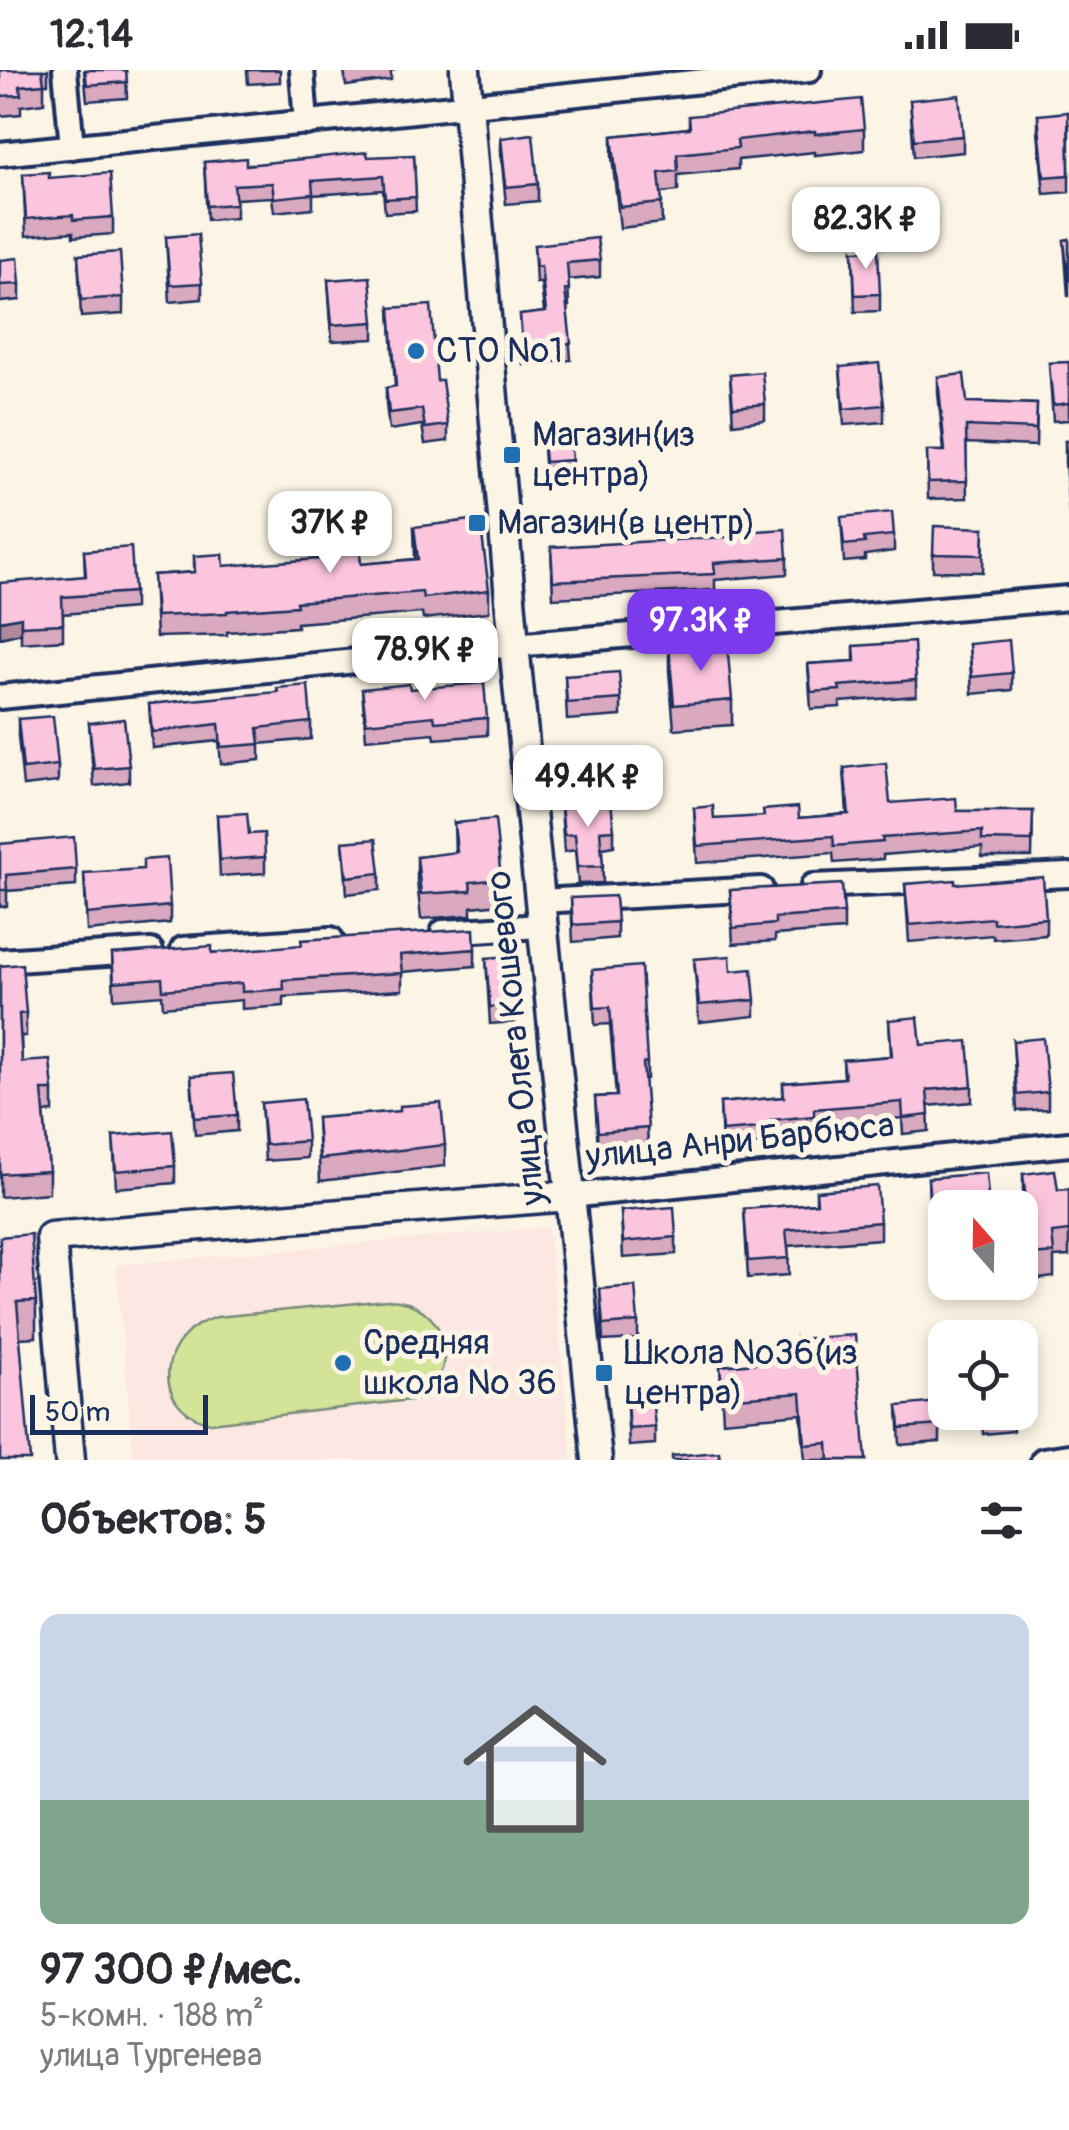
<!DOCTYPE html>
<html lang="ru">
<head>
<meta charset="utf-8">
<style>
	body { margin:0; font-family:Pangolin,sans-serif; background:#f7f7f7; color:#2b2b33; height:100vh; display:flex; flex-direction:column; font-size:38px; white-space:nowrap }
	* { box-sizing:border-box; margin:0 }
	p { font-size:32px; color:#7c7c81 }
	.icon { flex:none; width:55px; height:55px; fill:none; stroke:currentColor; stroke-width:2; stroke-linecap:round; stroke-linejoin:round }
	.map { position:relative; height:1390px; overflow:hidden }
	.sheet { display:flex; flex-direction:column; background:#fff; flex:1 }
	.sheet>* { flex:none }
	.needle { width:65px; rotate:340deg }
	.fabs { position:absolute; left:928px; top:1120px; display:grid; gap:20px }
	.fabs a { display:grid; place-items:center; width:110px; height:110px; border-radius:20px; background:#fff; box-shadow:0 5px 15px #0003; font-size:50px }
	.scale { position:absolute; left:30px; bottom:25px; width:178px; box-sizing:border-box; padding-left:10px; border:5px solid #1b2f5e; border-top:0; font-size:28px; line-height:35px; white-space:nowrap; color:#1b2f5e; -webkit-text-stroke:8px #fcf5e5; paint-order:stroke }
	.price { position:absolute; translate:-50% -85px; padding:0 22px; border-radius:20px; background:#fff; color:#222; font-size:32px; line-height:65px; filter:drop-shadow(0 2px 5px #0008) }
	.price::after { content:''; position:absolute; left:50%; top:60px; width:30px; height:22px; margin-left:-15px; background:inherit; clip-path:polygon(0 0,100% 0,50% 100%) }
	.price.active { background:#7c3aed; color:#fff }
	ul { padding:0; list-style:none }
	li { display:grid; align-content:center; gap:20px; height:530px; padding:0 40px }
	li span { display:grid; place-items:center; height:310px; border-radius:20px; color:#555 }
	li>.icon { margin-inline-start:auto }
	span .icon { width:180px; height:180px; fill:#fffc; stroke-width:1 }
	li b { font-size:42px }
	h2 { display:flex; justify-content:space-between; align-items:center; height:120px; padding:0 40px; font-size:42px }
	.status { display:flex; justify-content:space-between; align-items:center; height:70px; padding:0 50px; background:#fff; direction:ltr }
	.status svg { height:28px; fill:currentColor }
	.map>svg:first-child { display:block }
</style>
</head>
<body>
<div class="status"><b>12:14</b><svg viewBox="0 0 49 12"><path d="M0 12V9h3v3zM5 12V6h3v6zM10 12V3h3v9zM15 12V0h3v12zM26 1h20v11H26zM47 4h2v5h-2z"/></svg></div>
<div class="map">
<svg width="1069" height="1390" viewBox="0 0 1069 1390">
	<rect width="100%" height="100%" fill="#fcf5e5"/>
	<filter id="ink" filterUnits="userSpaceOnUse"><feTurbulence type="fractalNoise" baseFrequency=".01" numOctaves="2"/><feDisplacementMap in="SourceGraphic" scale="20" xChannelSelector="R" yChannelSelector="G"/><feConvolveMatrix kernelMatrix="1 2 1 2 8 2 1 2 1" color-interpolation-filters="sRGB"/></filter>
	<g filter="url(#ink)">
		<path fill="#fce7e3" d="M 548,1157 L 572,1390 L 134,1390 L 116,1195 Z"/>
		<path fill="#d3e498" stroke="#778a7b" stroke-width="2.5" d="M 387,1230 C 444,1230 466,1296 419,1329 L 210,1353 C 147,1336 160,1262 217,1247 Z"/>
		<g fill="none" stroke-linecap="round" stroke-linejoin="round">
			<g stroke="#1b2f5e" stroke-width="30">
				<g id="minor">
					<path d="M 65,0 L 72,77"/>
					<path d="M 302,0 L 306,53"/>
					<path d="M 0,84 L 809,0"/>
					<path d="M 0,627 L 514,575 L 1069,528"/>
					<path d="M 813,816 L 1069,805"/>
					<path d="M 540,831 L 761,819"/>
					<path d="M 443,862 L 541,856"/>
					<path d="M 183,879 L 331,869"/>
					<path d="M 0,891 L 151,881"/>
					<path d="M 569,1126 L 1069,1074"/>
					<path d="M 1043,1390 L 1069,1386"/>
				</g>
			</g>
			<g stroke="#1b2f5e" stroke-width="35">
				<g id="tertiary">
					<path d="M 465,0 L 514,575 L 597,1390"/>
					<path d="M 70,1390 L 51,1167 L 569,1126"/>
				</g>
			</g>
			<use href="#minor" stroke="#fcf5e5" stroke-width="22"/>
			<use href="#tertiary" stroke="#fcf5e5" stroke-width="28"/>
		</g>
		<g fill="#d9a9bf" stroke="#1b2f5e" stroke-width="2.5">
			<path d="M 0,0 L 48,0 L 48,14 L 44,14 L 44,33 L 21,36 L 21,44 L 0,46 Z"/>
			<path d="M 84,0 L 126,0 L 127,28 L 87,31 Z"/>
			<path d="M 247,0 L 280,0 L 280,12 L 248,14 Z"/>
			<path d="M 344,0 L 396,0 L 391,0 L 391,10 L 346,16 Z"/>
			<path d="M 910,30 L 963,66 L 963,82 L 914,87 Z"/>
			<path d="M 1038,45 L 1069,54 L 1069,122 L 1044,124 L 1038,62 Z"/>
			<path d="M 689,46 L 864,59 L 864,80 L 815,85 L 815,82 L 738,90 L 738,99 L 678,105 L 678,121 L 661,123 L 662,153 L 620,158 L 612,87 L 612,66 L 689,58 Z"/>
			<path d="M 501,68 L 538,114 L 538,131 L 506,134 L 501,84 Z"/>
			<path d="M 414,85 L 416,141 L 385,143 L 383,120 L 313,125 L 313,138 L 274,142 L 272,127 L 236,129 L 236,148 L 207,150 L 204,92 L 246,95 Z"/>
			<path d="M 23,104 L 49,108 L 113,147 L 113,164 L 73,167 L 73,162 L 26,166 Z"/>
			<path d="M 166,167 L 202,213 L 202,229 L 170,232 Z"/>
			<path d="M 1069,169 L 1069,226 L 1068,226 L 1064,170 Z"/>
			<path d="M 534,175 L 600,190 L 600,207 L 568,210 L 569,236 L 567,236 L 571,290 L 523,295 L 520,245 L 544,242 L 541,213 L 536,213 Z"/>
			<path d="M 853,181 L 880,224 L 880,241 L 855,242 Z"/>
			<path d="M 78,185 L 123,227 L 123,244 L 81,247 Z"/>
			<path d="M 0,190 L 20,214 L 20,230 L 0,232 Z"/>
			<path d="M 328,210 L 374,252 L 374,269 L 332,271 Z"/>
			<path d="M 390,238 L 437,311 L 448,355 L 448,371 L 425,374 L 422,355 L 389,360 L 386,334 L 386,318 L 395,316 Z"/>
			<path d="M 1069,292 L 1069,350 L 1053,351 L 1049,293 Z"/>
			<path d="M 840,297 L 884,335 L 884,352 L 844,355 Z"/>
			<path d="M 730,305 L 765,334 L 765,350 L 733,354 Z"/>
			<path d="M 938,307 L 967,332 L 1037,334 L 1036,376 L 966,373 L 967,428 L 928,429 L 927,381 L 944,381 L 938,323 Z"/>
			<path d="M 542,361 L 572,390 L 572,406 L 545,409 Z"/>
			<path d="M 1065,371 L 1069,371 L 1069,443 L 1065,393 Z"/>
			<path d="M 841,447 L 894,465 L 894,481 L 865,485 L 865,490 L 844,492 Z"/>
			<path d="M 414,457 L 489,520 L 489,542 L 423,549 L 422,543 L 297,553 L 297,557 L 227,562 L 227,565 L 156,567 L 153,505 L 194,502 L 194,486 L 224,496 L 361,494 L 415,489 Z"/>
			<path d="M 984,458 L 983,502 L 933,501 L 933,484 Z"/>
			<path d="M 551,477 L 787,488 L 787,504 L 715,510 L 715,520 L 553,528 Z"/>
			<path d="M 84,481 L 134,522 L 134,538 L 63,544 L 63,570 L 21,573 L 21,563 L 0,568 L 85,506 Z"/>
			<path d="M 969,574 L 1012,603 L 1012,620 L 972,624 Z"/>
			<path d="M 854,576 L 916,610 L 916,626 L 840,632 L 840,637 L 811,639 L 808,594 L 854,591 Z"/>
			<path d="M 669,577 L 732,630 L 732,655 L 674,659 L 669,601 Z"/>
			<path d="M 565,606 L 621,629 L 621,646 L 567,650 Z"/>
			<path d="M 362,619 L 410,619 L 487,648 L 487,665 L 435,669 L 434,663 L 366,669 Z"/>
			<path d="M 149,634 L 311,652 L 311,669 L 260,674 L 260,690 L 221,694 L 219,671 L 152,678 Z"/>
			<path d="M 18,649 L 58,695 L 58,712 L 23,716 L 18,666 Z"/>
			<path d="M 89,653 L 129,696 L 129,712 L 94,716 Z"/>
			<path d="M 844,698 L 890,733 L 957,741 L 1033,741 L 1032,787 L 982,787 L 982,777 L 883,785 L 883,789 L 834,793 L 833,783 L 697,793 L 694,738 L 714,749 L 799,748 L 847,744 Z"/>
			<path d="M 561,736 L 614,760 L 614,776 L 602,778 L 603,813 L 578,814 L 575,780 L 564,782 Z"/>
			<path d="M 217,745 L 265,787 L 265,803 L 220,806 Z"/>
			<path d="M 454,753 L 501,809 L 501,834 L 471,837 L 471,845 L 421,849 L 417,811 L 417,787 L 455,783 Z"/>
			<path d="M 343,772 L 380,803 L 380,820 L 347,824 Z"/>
			<path d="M 0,774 L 76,799 L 76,816 L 7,821 L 7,836 L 0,837 Z"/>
			<path d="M 84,803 L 170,836 L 170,853 L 87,861 Z"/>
			<path d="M 905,814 L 955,814 L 1046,848 L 1046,865 L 993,869 L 993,865 L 909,872 Z"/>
			<path d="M 730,820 L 844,843 L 844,860 L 775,865 L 775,871 L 733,874 Z"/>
			<path d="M 571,828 L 617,852 L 617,868 L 573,872 Z"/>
			<path d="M 475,879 L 475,896 L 402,902 L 402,920 L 284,927 L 284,936 L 242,939 L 242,930 L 163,937 L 162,925 L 114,929 L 112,884 Z"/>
			<path d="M 486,888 L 515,935 L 515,952 L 490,954 Z"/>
			<path d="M 694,889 L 731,901 L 755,930 L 755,946 L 699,952 Z"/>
			<path d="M 0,896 L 26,943 L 26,966 L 21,966 L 22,992 L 53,1020 L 53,1042 L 44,1043 L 49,1101 L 49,1123 L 0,1127 Z"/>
			<path d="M 592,900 L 647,992 L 647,1009 L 644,1009 L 648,1074 L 598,1079 L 595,1027 L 616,1026 L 610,954 L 595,955 Z"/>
			<path d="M 889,950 L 972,1016 L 972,1032 L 928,1036 L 929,1061 L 903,1064 L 902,1048 L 814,1055 L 814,1062 L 772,1066 L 772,1073 L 722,1077 L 720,1033 L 783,1027 L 783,1013 L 844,1008 L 843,990 L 891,986 Z"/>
			<path d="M 1013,971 L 1048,1022 L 1048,1039 L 1017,1041 Z"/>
			<path d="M 191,1006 L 237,1045 L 237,1061 L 195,1065 Z"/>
			<path d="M 261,1033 L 307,1071 L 307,1088 L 265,1091 Z"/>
			<path d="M 317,1048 L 445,1075 L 445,1096 L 320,1111 Z"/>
			<path d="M 113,1066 L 175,1096 L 175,1113 L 116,1118 Z"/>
			<path d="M 1023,1104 L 1058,1120 L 1069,1119 L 1069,1186 L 1054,1187 L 1054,1207 L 1032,1210 L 1023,1129 Z"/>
			<path d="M 928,1108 L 989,1138 L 945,1138 L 945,1157 L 930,1158 Z"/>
			<path d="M 816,1121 L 880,1152 L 880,1169 L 788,1176 L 789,1205 L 748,1208 L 744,1139 L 816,1133 Z"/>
			<path d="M 621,1141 L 676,1167 L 676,1184 L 623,1188 Z"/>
			<path d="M 0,1167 L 36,1231 L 36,1267 L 20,1268 Z"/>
			<path d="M 600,1219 L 638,1252 L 638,1269 L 603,1271 Z"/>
			<path d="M 796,1269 L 866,1390 L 805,1390 L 801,1344 L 723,1351 L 720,1296 L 796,1290 Z"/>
			<path d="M 1020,1288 L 1027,1314 L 1027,1331 L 1020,1331 Z"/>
			<path d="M 626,1318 L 655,1357 L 655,1374 L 629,1376 Z"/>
			<path d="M 898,1336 L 940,1355 L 940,1372 L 900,1375 Z"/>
			<path d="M 982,1342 L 1013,1342 L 1013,1361 L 983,1364 Z"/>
		</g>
		<path fill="#b08a9b" stroke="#1b2f5e" stroke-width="2.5" d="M 21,547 L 21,563 L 0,568 L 0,551 Z"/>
		<g fill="#fcc5de" stroke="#1b2f5e" stroke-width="2.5">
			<path d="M 0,0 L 42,0 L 44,14 L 20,16 L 21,25 L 0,26 Z"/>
			<path d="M 85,0 L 126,0 L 127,12 L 87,15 Z"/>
			<path d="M 959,25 L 963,66 L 914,70 L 910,30 Z"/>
			<path d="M 861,29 L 864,59 L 815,64 L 815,61 L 737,70 L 738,78 L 677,84 L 678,101 L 659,103 L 662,133 L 620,137 L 612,66 L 690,58 L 689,46 Z"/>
			<path d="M 1068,42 L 1069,105 L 1044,107 L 1038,45 Z"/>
			<path d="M 533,64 L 538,114 L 506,117 L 501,68 Z"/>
			<path d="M 367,82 L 368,87 L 414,85 L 416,127 L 385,129 L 383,106 L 312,111 L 313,124 L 274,128 L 272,113 L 234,115 L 236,134 L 207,136 L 204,92 L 246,88 L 246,95 Z"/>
			<path d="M 49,102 L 49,108 L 110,103 L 113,147 L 73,150 L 73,145 L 26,149 L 23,104 Z"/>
			<path d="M 198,164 L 202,213 L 170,215 L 166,167 Z"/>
			<path d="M 597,168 L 600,190 L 567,193 L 569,219 L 565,220 L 571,273 L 523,278 L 520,245 L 546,242 L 541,196 L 536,197 L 534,175 Z"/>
			<path d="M 1069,169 L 1069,210 L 1068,210 L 1064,170 Z"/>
			<path d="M 878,180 L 880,224 L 855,225 L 853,181 Z"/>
			<path d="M 120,182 L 123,227 L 81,230 L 78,185 Z"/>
			<path d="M 18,188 L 20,214 L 0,215 L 0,190 Z"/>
			<path d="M 370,207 L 374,252 L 332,255 L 328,210 Z"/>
			<path d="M 431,235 L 437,311 L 442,310 L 448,355 L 425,358 L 422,339 L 389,343 L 386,318 L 396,316 L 390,238 Z"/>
			<path d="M 1069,292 L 1069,333 L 1053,335 L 1049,293 Z"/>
			<path d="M 879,293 L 884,335 L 844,339 L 840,297 Z"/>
			<path d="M 762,302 L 765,334 L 733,337 L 730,305 Z"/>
			<path d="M 964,304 L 967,332 L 1037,334 L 1036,359 L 966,356 L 967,411 L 928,412 L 927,381 L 945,381 L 938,307 Z"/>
			<path d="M 569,358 L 572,390 L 545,392 L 542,361 Z"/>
			<path d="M 1065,371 L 1069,371 L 1069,421 Z"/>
			<path d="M 892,442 L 894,465 L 864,468 L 865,473 L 844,475 L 841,447 Z"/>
			<path d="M 480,449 L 489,520 L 423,528 L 422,522 L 296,532 L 297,536 L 227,541 L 227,543 L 156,546 L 153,505 L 195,502 L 194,486 L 223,484 L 224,496 L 318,489 L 318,485 L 360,482 L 361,494 L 418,489 L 414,457 Z"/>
			<path d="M 934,456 L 984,458 L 983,485 L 933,484 Z"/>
			<path d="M 785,459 L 787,488 L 714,493 L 715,504 L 553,511 L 551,477 L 743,466 L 743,462 Z"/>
			<path d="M 131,477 L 134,522 L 62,527 L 63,554 L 21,556 L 21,547 L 0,551 L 0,513 L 86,506 L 84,481 Z"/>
			<path d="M 1009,570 L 1012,603 L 972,607 L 969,574 Z"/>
			<path d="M 727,572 L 732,630 L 674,635 L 669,577 Z"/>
			<path d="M 914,572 L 916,610 L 839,616 L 840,620 L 811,622 L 808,594 L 855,591 L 854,576 Z"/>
			<path d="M 619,602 L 621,629 L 567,633 L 565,606 Z"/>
			<path d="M 484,613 L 487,648 L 435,652 L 434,646 L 366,653 L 362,619 L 409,614 L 410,619 Z"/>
			<path d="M 308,615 L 311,652 L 258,658 L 260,674 L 221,677 L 219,654 L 152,662 L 149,634 L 278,622 L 277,618 Z"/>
			<path d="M 53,646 L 58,695 L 23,699 L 18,649 Z"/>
			<path d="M 124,649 L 129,696 L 94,699 L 89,653 Z"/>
			<path d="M 886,693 L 890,733 L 956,728 L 957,741 L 1033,741 L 1032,771 L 982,770 L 982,761 L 882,768 L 883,772 L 834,776 L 833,766 L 697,776 L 694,738 L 713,736 L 714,749 L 764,746 L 763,740 L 798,737 L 799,748 L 849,744 L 844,698 Z"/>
			<path d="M 611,731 L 614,760 L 600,761 L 603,796 L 578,797 L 575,764 L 564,765 L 561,736 Z"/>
			<path d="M 247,743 L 249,764 L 264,763 L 265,787 L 220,790 L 217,745 Z"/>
			<path d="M 495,749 L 501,809 L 470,812 L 471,821 L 421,824 L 417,787 L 457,782 L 454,753 Z"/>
			<path d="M 74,767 L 76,799 L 6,805 L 7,820 L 0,820 L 0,774 Z"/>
			<path d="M 376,769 L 380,803 L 347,807 L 343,772 Z"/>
			<path d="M 167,788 L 170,836 L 87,844 L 84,803 L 143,799 L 143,790 Z"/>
			<path d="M 1043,807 L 1046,848 L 993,853 L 993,848 L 909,855 L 905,814 L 955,810 L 955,814 Z"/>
			<path d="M 842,814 L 844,843 L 775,848 L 775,854 L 733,858 L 730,820 Z"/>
			<path d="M 615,826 L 617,852 L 573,855 L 571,828 Z"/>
			<path d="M 474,859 L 475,879 L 400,885 L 402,903 L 283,910 L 284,919 L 242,922 L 242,913 L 163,920 L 162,908 L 114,912 L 112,884 L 212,876 L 212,883 L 302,875 L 301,870 Z"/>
			<path d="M 511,886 L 515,935 L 490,937 L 486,888 Z"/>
			<path d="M 730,886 L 731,901 L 752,899 L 755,930 L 699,935 L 694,889 Z"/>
			<path d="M 22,894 L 26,943 L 19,944 L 22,992 L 50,990 L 53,1020 L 42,1020 L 49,1101 L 0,1104 L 0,896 Z"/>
			<path d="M 641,896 L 647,992 L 643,993 L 648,1058 L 598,1062 L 595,1027 L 617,1026 L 610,937 L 595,938 L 592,900 Z"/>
			<path d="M 918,947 L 921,975 L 968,971 L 972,1016 L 927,1020 L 929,1045 L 903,1048 L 902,1032 L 814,1039 L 814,1046 L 771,1050 L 772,1057 L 722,1061 L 720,1033 L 784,1027 L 783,1013 L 845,1008 L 843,990 L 892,986 L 889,950 Z"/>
			<path d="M 1043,968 L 1048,1022 L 1017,1025 L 1013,971 Z"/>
			<path d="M 233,1003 L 237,1045 L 195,1048 L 191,1006 Z"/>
			<path d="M 303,1029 L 307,1071 L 265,1075 L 261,1033 Z"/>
			<path d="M 441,1033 L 445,1075 L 320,1089 L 317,1048 L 400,1041 L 400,1036 Z"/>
			<path d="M 172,1061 L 175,1096 L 116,1101 L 113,1066 Z"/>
			<path d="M 1055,1100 L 1058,1120 L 1069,1119 L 1069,1161 L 1052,1163 L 1054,1183 L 1032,1185 L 1023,1104 Z"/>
			<path d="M 986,1103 L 989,1138 L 957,1138 L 957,1131 L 930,1133 L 928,1108 Z"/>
			<path d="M 877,1116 L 880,1152 L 786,1160 L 789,1188 L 748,1191 L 744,1139 L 817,1133 L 816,1121 Z"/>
			<path d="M 674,1137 L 676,1167 L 623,1172 L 621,1141 Z"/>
			<path d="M 31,1164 L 36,1231 L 17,1232 L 30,1390 L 0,1390 L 0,1167 Z"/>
			<path d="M 635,1216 L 638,1252 L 603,1255 L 600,1219 Z"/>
			<path d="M 855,1265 L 866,1390 L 829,1390 L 828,1373 L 805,1375 L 801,1323 L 723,1329 L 720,1296 L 798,1290 L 796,1269 Z"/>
			<path d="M 1025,1287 L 1027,1314 L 1020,1315 L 1020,1288 Z"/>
			<path d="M 651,1316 L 655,1357 L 629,1359 L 626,1318 Z"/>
			<path d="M 938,1332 L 940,1355 L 900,1358 L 898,1336 Z"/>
			<path d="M 983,1342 L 1013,1342 L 1013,1344 L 983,1347 Z"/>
			<path d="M 719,1382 L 720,1390 L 672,1390 L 672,1386 Z"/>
		</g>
	</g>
	<g fill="#1f6fb2" stroke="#fcf5e5" stroke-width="4">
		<circle cx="416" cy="281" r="10"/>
		<rect x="502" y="375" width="20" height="20" rx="5"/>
		<rect x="467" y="443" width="20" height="20" rx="5"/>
		<circle cx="343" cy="1293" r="10"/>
		<rect x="594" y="1293" width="20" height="20" rx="5"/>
	</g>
	<g text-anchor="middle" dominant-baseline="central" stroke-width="10" stroke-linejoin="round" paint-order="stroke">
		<g font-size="35" fill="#1b2f5e" stroke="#fcf5e5" text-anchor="start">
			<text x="436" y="281">СТО №1</text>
			<text x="532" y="365">Магазин(из<tspan x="532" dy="40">центра)</tspan></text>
			<text x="497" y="453">Магазин(в центр)</text>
			<text x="363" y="1273">Средняя<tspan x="363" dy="40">школа № 36</tspan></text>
			<text x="624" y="1283">Школа №36(из<tspan x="624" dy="40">центра)</tspan></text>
		</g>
		<g font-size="35" fill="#1b2f5e" stroke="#fcf5e5">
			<text transform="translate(516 968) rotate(-96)">улица Олега Кошевого</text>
			<text transform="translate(740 1071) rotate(-6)">улица Анри Барбюса</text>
		</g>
	</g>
</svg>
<div class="fabs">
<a><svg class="needle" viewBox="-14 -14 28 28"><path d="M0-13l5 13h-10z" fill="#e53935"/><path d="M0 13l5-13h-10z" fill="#7c7c81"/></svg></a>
<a><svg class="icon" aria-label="locate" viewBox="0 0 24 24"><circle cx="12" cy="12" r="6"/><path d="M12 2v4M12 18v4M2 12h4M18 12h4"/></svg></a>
</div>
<div class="scale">50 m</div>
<b class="price" style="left:866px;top:202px">82.3K ₽</b>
<b class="price" style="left:330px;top:506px">37K ₽</b>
<b class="price active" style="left:701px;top:604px">97.3K ₽</b>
<b class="price" style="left:425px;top:633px">78.9K ₽</b>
<b class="price" style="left:588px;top:760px">49.4K ₽</b>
</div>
<section class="sheet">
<h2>Объектов: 5<svg class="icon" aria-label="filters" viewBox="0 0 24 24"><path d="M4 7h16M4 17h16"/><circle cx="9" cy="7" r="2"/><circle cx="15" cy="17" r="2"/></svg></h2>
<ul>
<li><span style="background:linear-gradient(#c9d6e8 60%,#7fa58c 0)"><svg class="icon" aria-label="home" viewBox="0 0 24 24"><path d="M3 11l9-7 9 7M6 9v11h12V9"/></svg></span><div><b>97 300 ₽/мес.</b><p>5-комн. · 188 m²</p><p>улица Тургенева</p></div></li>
</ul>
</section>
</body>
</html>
